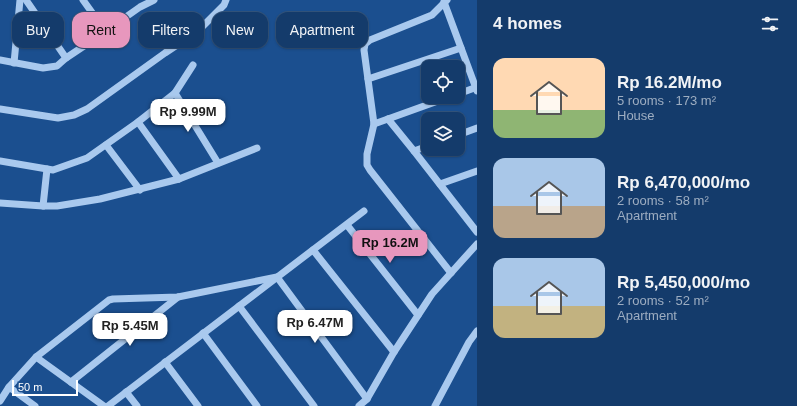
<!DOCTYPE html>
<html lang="en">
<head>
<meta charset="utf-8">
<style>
	body { margin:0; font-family:Helvetica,sans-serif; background:#214673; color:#f1f3f6; height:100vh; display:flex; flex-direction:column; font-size:15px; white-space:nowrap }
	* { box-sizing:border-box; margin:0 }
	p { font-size:13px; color:#9dadc1 }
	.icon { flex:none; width:22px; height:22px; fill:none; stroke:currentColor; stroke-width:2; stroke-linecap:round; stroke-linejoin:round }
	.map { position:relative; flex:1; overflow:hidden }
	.panel { display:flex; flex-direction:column; background:#143b6b; width:320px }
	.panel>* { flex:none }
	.hud { position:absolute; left:12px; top:12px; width:380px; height:36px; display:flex; gap:8px }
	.controls { position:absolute; left:421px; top:60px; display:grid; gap:8px }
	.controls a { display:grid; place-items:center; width:44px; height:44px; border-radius:8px; background:#143b6b; box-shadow:0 1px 3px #0004,0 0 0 1px #33557e; font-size:20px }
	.scale { position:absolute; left:12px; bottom:10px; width:66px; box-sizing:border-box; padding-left:4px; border:2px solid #fff; border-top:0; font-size:11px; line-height:14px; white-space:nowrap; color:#fff; -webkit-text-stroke:3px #1b4f8f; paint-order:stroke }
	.price { position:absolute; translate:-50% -34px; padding:0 9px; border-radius:8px; background:#fff; color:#222; font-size:13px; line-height:26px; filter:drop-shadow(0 1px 2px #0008) }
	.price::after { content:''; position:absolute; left:50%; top:24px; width:12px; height:9px; margin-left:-6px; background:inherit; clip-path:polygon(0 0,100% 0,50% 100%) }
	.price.active { background:#e797bd; color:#111 }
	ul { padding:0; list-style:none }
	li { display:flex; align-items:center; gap:12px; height:100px; padding:0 16px }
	li span { display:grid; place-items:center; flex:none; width:112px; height:80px; border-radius:12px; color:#555 }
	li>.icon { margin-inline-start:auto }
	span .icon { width:48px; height:48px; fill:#fffc; stroke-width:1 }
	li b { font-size:17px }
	h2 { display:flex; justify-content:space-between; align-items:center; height:48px; padding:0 16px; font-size:17px }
	.pill { padding:0 14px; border-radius:12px; background:#143b6b; box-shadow:0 1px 3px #0004,0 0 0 1px #33557e; font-size:14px; line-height:36px }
	.pill.active { background:#e797bd; color:#111 }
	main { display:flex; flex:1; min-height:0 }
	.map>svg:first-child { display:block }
</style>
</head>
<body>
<main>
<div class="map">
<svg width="477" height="406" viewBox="0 0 477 406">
	<rect width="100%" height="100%" fill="#1b4f8f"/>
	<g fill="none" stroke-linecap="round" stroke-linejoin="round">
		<g stroke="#a9c9ee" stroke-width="7">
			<path d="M 26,0 L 66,58"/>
			<path d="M 83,0 L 106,32"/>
			<path d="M 447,0 L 432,15 L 370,40 L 365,44 L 364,50 L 374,124 L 367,154 L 367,165 L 370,170 L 451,273"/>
			<path d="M 444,2 L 477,91"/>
			<path d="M 0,60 L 43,68 L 57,66 L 66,58 L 96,38 L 140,7 L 154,0"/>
			<path d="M 14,63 L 20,0"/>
			<path d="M 368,79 L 461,48"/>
			<path d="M 175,93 L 218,163"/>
			<path d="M 458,94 L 477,87"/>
			<path d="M 0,109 L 58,118 L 74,115 L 87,109 L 165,53 L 198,31 L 224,5 L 226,0"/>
			<path d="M 388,119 L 414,151 L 477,232"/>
			<path d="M 138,122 L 179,179"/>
			<path d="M 374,124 L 449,97"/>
			<path d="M 458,135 L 477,128"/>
			<path d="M 106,145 L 140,190"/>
			<path d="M 414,151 L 428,146"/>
			<path d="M 0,161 L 53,170 L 87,158 L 138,122 L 175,93 L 193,65"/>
			<path d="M 440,184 L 477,171"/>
			<path d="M 0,203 L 43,206 L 57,206 L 100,199 L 179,179 L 257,148"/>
			<path d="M 43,206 L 47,169"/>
			<path d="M 347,225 L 418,315"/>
			<path d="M 313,250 L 394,352"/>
			<path d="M 239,306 L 314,406"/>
			<path d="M 203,333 L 257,406"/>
			<path d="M 36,357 L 104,406"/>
			<path d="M 165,362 L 198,406"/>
			<path d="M 71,382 L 178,297"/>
			<path d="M 9,387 L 35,406"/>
			<path d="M 126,392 L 137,406"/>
			<path d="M 0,401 L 9,387 L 36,357 L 109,300 L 113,299 L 178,297 L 277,277 L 367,399"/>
			<path d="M 108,406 L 364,211"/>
			<path d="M 359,406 L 367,399 L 394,352 L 432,294 L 477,244"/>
			<path d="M 435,406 L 469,342 L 477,331"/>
		</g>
	</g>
</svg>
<div class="controls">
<a><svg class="icon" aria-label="locate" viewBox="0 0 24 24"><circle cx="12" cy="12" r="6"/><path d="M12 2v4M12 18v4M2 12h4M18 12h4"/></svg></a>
<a><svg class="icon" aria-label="layers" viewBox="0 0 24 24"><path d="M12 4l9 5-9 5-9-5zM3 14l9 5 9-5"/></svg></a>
</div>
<div class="scale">50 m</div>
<b class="price" style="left:188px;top:133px">Rp 9.99M</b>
<b class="price active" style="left:390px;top:264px">Rp 16.2M</b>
<b class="price" style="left:315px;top:344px">Rp 6.47M</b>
<b class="price" style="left:130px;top:347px">Rp 5.45M</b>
<div class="hud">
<a class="pill">Buy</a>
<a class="pill active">Rent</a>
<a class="pill">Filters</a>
<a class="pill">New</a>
<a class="pill">Apartment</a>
</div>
</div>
<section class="panel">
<h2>4 homes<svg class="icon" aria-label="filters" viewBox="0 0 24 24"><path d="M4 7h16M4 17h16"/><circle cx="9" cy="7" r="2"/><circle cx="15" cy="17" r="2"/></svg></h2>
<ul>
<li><span style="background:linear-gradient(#ffd9b3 65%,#8fb573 0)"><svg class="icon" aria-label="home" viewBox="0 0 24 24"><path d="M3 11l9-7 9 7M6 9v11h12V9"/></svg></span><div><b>Rp 16.2M/mo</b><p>5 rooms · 173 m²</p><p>House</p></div></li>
<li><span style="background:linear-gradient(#a9c7e8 60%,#b9a48a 0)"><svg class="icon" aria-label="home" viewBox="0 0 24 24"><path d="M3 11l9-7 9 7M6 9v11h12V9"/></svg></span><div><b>Rp 6,470,000/mo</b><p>2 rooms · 58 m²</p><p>Apartment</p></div></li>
<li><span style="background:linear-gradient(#a9c7e8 60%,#c2b280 0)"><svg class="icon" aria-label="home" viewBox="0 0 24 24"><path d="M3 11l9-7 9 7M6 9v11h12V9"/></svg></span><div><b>Rp 5,450,000/mo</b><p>2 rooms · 52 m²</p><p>Apartment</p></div></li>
</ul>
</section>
</main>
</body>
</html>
